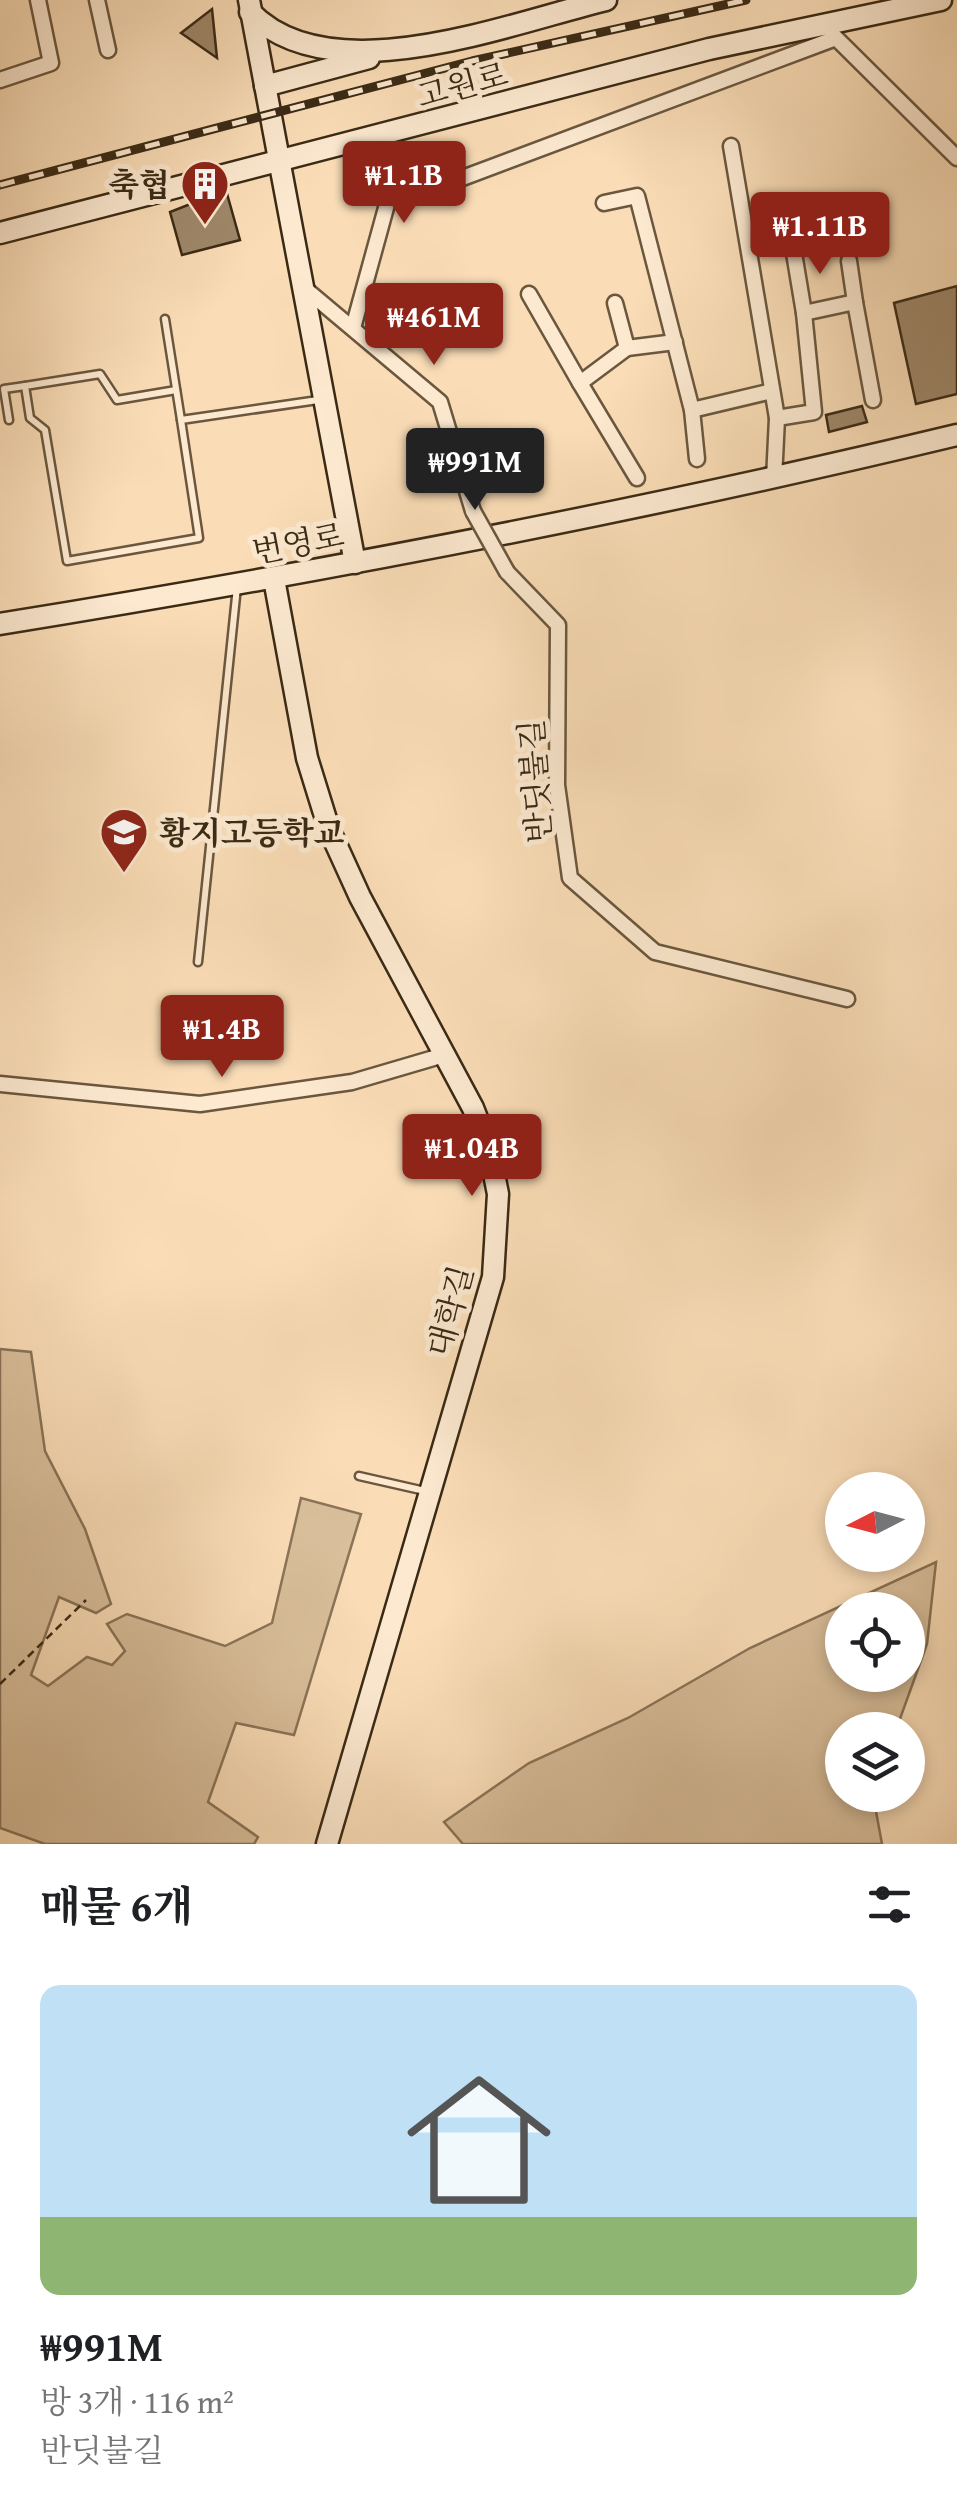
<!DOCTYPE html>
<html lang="ko">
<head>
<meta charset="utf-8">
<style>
	body { margin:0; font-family:"Gentium Book Plus","Noto Serif KR",serif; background:#f6f6f6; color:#202124; height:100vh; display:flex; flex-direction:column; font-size:38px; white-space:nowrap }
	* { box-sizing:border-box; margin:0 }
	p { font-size:32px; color:#757577 }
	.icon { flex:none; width:55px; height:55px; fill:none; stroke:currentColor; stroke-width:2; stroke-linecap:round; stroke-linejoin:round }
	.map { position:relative; height:1844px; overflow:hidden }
	.drawer { display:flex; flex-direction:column; background:#fff; flex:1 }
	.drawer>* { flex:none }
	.needle { width:65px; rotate:264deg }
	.fabs { position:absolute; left:825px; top:1472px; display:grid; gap:20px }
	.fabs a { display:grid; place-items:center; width:100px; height:100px; border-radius:50%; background:#fff; box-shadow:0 5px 15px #0003; font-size:50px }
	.price { position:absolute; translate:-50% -85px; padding:0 22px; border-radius:10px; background:#8f2418; color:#fff; font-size:32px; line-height:65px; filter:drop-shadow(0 2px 5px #0008) }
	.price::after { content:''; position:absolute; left:50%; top:60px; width:30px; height:22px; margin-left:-15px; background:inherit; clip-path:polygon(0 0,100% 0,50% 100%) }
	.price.current { background:#222; color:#fff }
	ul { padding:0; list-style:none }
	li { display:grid; align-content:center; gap:20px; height:530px; padding:0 40px }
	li+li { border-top:2px solid #e0e0e0 }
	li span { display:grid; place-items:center; height:310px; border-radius:20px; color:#555 }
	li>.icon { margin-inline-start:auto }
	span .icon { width:180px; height:180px; fill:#fffc; stroke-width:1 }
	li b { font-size:42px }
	h2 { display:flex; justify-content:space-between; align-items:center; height:120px; padding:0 40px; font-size:42px }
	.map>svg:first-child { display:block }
</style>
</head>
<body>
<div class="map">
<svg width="957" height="1844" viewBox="0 0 957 1844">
	<rect width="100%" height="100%" fill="#faddb7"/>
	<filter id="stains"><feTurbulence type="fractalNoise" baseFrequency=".002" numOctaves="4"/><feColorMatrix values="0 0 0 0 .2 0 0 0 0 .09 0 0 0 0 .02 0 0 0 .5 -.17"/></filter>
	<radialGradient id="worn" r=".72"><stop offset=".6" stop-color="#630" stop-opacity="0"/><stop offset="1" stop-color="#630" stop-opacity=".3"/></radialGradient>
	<g fill="#d9bf9b" stroke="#8a7458" stroke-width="2.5" fill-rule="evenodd">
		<path d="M 0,1349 L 31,1352 L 45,1451 L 85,1529 L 111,1604 L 96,1613 L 59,1597 L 31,1675 L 48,1686 L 87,1657 L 112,1665 L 125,1651 L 107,1624 L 127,1614 L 225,1646 L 272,1623 L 301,1498 L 361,1514 L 294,1735 L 236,1723 L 208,1802 L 258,1837 L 254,1844 L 45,1844 L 0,1828 Z"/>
		<path d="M 936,1562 L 927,1644 L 896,1730 L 842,1730 L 842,1795 L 873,1795 L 882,1844 L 463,1844 L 444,1822 L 529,1763 L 628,1718 L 750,1648 ZM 842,1610 L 908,1610 L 908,1675 L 842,1675 Z"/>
	</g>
	<g fill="#9e8769" stroke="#3a2a15" stroke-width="2.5">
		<path d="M 212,9 L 217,58 L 181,33 Z"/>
		<path d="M 226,190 L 240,240 L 182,255 L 170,212 Z"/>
		<path d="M 957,286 L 957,394 L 916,404 L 894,303 Z"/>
		<path d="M 862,406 L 867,422 L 829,432 L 826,415 Z"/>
	</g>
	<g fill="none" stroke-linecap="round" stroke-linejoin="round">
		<g stroke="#6a573e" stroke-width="11">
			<g id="lane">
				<path d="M 165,319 L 181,420"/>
				<path d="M 176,390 L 117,400 L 100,374 L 25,386 L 30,418 L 45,430 L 67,561 L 199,538 L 181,420 L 318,400"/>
				<path d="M 9,420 L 4,389 L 25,386"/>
				<path d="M 198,962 L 237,587"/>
				<path d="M 359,1476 L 425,1491"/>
			</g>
		</g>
		<g stroke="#6a573e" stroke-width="19">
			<g id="street">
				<path d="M 97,0 L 108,50"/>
				<path d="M 832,34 L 957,158"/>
				<path d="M 0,80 L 51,63 L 38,0"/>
				<path d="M 356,144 L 403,177 L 449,183 L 836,38"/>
				<path d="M 731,146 L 777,418 L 774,479"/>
				<path d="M 604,203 L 637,196 L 692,410 L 772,391"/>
				<path d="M 793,247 L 804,313"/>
				<path d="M 849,261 L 855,302"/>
				<path d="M 303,287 L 440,402 L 473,511"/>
				<path d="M 529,294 L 580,383"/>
				<path d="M 615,303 L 627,348 L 675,342"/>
				<path d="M 353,328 L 392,186 L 371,161"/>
				<path d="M 627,348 L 580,383 L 637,478"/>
				<path d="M 692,410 L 697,459"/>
				<path d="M 777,418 L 814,412 L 804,313 L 855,302 L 873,400"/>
				<path d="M 507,572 L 558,625 L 557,785 L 570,878 L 655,952 L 847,999"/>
				<path d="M 0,1084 L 200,1104 L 352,1082 L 444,1055"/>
			</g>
		</g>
		<g stroke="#3a2a15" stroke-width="25">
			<g id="secondary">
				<path d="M 249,0 L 355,563"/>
				<path d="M 250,12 C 330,95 510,23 606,0"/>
				<path d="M 265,86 L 369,58"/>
				<path d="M 0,233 L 709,49 L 941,0"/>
				<path d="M 274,579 L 307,758 L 329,829 L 360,897 L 473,1108 L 489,1149 L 498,1194 L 493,1277 L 327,1844"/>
				<path d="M 0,624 C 321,572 641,511 957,435"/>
			</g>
		</g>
		<path stroke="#3a2a15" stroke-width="2.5" stroke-dasharray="8 5" stroke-linecap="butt" d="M 0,1684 L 86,1600"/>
		<use href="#lane" stroke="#fce9d0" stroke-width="6"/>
		<use href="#street" stroke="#fce9d0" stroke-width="14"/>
		<use href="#secondary" stroke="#fce9d0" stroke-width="20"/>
		<g stroke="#3a2a15" stroke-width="9">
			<path id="rail" d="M 0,185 L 472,61 L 746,0"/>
		</g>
		<use href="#rail" stroke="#fce9d0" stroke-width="5" stroke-dasharray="15" stroke-linecap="butt"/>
		<g stroke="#6a573e" stroke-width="19" stroke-linecap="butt">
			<path id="street-bridge" d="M 473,511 L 507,572"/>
		</g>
		<use href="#street-bridge" stroke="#fce9d0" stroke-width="14"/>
	</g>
	<defs>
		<g id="building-pin" transform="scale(2.5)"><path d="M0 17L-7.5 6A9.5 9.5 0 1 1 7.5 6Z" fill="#8f2418" stroke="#fce9d0"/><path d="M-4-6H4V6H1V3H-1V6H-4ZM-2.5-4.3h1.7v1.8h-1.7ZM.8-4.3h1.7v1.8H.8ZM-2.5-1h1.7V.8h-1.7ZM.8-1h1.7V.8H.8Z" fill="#fff"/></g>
		<g id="school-pin" transform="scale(2.5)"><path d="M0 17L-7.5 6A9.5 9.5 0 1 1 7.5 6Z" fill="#8f2418" stroke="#fce9d0"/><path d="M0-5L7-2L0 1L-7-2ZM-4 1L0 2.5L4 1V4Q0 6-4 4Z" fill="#fff"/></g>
	</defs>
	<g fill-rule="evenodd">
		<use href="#building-pin" x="205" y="184"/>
		<use href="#school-pin" x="124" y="832"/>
	</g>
	<g text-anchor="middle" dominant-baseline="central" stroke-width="10" stroke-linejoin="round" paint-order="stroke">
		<g font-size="32" fill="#3a2a15" stroke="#fce9d0">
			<text transform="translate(462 85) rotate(-15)">고원로</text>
			<text transform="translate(298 543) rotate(-11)">번영로</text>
			<text transform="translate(535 781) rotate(-94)">반딧불길</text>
			<text transform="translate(450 1311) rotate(-75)">대학길</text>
		</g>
		<g font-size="32" font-weight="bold" fill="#3a2a15" stroke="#fce9d0" text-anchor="end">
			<text x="170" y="184">축협</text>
			<text x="159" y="832" text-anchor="start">황지고등학교</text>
		</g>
	</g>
	<rect width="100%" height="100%" filter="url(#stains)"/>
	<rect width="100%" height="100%" fill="url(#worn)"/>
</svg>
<div class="fabs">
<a><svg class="needle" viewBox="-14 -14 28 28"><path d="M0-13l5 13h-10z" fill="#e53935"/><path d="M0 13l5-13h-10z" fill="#757577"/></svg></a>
<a><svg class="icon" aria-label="locate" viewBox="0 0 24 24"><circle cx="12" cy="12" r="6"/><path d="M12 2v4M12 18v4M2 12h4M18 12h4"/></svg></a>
<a><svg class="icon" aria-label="layers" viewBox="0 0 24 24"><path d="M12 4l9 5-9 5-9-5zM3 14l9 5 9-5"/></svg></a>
</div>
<b class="price" style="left:404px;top:226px">₩1.1B</b>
<b class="price" style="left:820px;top:277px">₩1.11B</b>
<b class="price" style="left:434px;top:368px">₩461M</b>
<b class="price current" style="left:475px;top:513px">₩991M</b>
<b class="price" style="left:222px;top:1080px">₩1.4B</b>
<b class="price" style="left:472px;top:1199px">₩1.04B</b>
</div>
<section class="drawer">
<h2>매물 6개<svg class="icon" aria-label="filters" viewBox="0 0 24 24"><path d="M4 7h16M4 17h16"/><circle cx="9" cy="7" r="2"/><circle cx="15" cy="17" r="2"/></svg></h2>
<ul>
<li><span style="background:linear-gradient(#bfe0f5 75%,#8fb573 0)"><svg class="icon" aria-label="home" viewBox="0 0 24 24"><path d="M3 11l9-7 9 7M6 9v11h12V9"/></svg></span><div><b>₩991M</b><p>방 3개 · 116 m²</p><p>반딧불길</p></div></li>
</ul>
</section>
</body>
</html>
